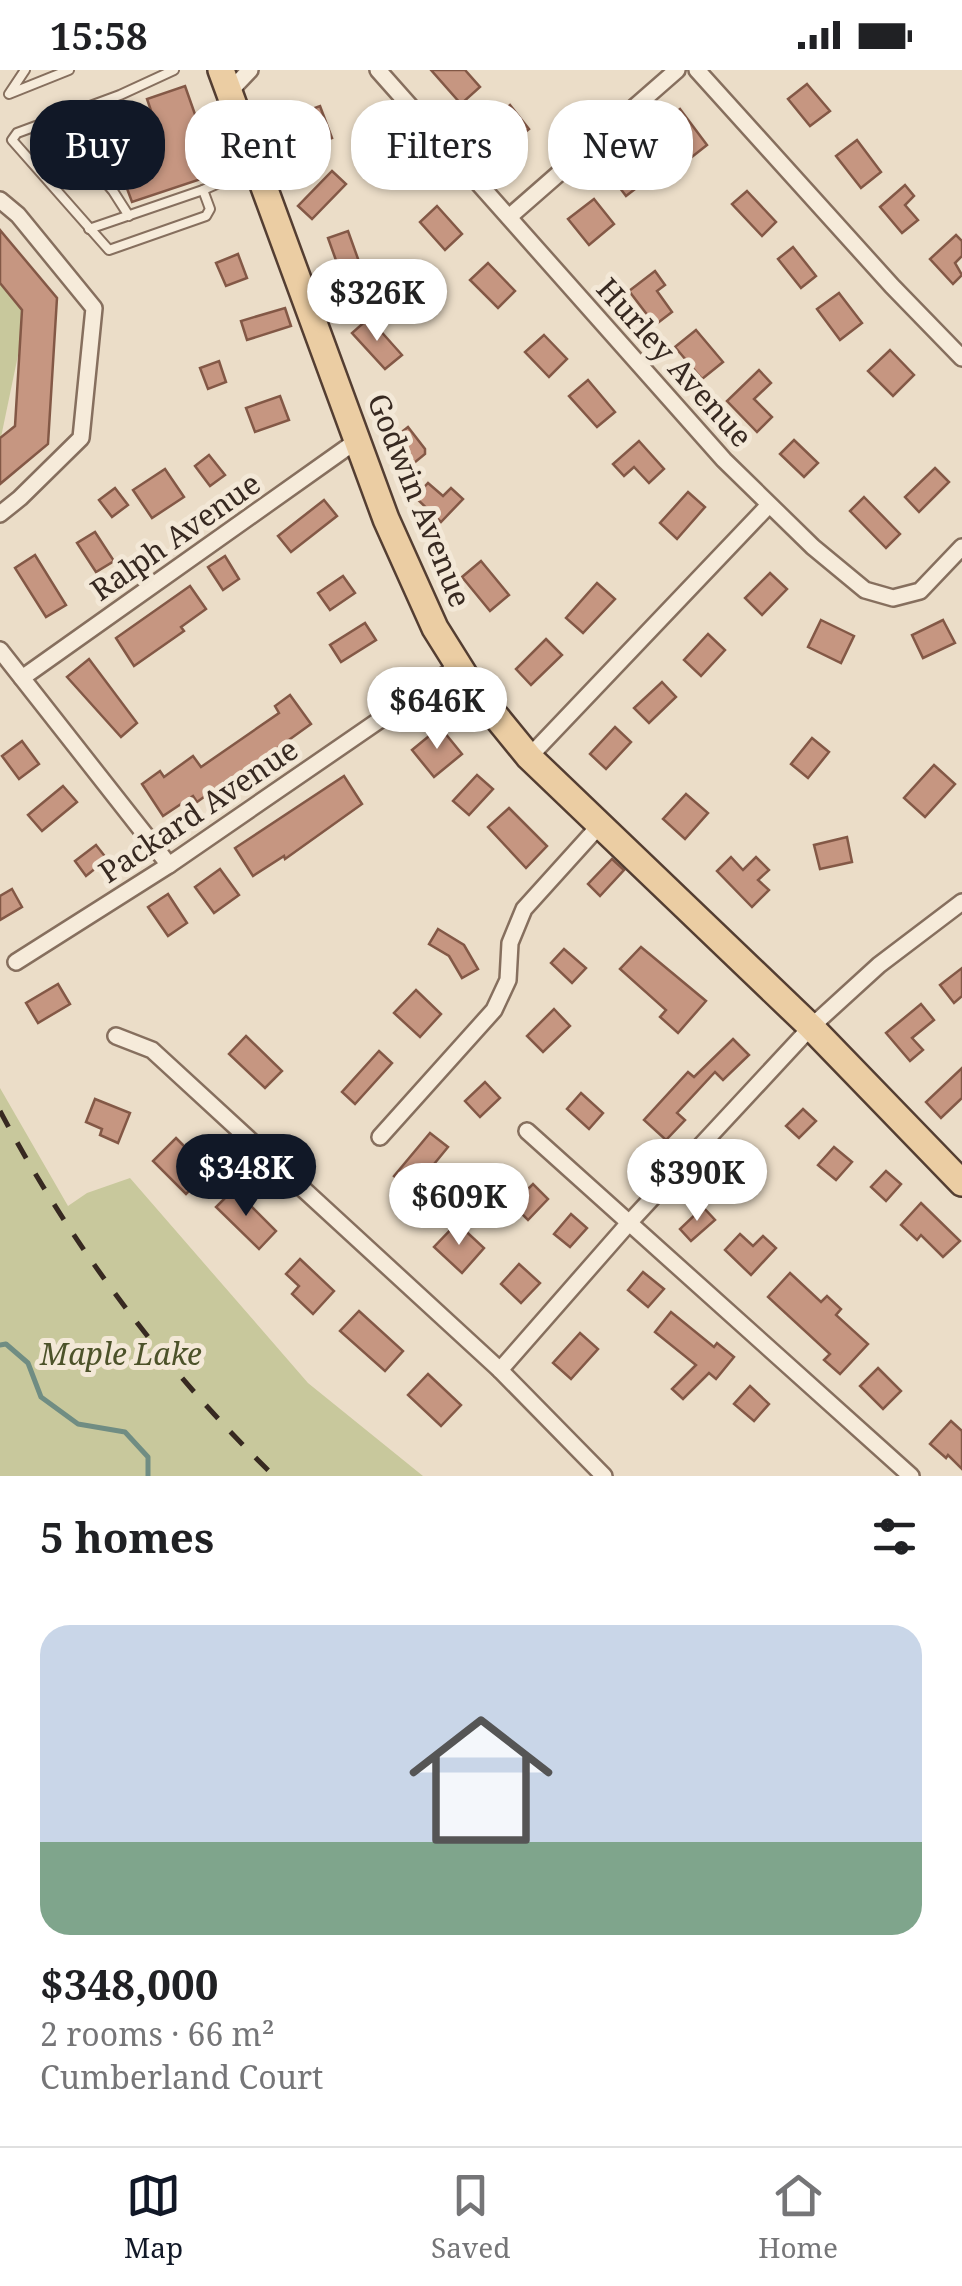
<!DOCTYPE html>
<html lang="en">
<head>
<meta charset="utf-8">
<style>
	body { margin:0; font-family:"Noto Serif",serif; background:#f6f6f6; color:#202124; height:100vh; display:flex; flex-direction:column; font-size:38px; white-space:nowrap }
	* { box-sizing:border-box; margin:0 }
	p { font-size:32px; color:#757577 }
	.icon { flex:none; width:55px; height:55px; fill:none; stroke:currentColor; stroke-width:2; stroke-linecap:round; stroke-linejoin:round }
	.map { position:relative; height:1406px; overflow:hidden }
	.sheet { display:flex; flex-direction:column; background:#fff; flex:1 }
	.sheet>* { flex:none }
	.banner { position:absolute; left:30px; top:30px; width:902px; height:90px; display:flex; gap:20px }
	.price { position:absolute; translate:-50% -85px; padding:0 22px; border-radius:35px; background:#fff; color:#222; font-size:32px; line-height:65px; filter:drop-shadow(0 2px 5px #0008) }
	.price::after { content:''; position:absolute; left:50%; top:60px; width:30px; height:22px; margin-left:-15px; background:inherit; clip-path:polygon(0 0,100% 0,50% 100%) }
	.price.on { background:#111827; color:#fff }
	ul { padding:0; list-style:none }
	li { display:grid; align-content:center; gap:20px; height:530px; padding:0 40px }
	li span { display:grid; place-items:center; height:310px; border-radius:30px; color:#555 }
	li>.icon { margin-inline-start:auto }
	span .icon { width:180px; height:180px; fill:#fffc; stroke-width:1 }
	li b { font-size:42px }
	h2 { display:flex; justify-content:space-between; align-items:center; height:120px; padding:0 40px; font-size:42px }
	.chip { padding:0 35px; border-radius:40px; background:#fff; box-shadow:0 2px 8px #0004; font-size:35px; line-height:90px }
	.chip.on { background:#111827; color:#fff }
	.status { display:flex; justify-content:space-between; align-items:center; height:70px; padding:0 50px; background:#fff; direction:ltr }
	.status svg { height:28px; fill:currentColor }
	.tabs { display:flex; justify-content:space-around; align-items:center; height:140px; border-top:2px solid #e0e0e0; background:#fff; font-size:28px; color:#757577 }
	.tabs a { display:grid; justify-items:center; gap:5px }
	.tabs .on { color:#111827 }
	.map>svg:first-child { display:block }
</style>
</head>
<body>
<div class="status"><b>15:58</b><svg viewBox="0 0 49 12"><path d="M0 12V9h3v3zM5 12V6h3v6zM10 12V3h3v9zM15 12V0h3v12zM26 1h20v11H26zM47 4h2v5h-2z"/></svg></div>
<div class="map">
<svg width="962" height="1406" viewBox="0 0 962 1406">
	<rect width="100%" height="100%" fill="#ebddc8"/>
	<g fill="#c8c89c">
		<path d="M 0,161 L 27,242 L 0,372 Z"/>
		<path d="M 0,1018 L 68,1136 L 87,1123 L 130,1108 L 308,1313 L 423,1406 L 0,1406 Z"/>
	</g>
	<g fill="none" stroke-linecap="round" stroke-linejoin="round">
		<path stroke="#708d83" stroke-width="5" d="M 0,1275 L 6,1274 L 28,1293 L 41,1327 L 78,1354 L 125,1362 L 148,1387 L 148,1406"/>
	</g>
	<g fill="#c69681" stroke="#835846" stroke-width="2.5">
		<path d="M 431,0 L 465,0 L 480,17 L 461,34 Z"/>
		<path d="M 807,14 L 830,41 L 810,56 L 788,29 Z"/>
		<path d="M 185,16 L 216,104 L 132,132 L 119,97 L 153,85 L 137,83 L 142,55 L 157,58 L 147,29 Z"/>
		<path d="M 510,35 L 529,59 L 505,79 L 485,55 Z"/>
		<path d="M 320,36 L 332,68 L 311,76 L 298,44 Z"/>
		<path d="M 680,39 L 707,75 L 688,90 L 661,54 Z"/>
		<path d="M 857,70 L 881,102 L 861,118 L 836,86 Z"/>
		<path d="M 636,85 L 652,106 L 626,126 L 610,105 Z"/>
		<path d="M 332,101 L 346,114 L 312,149 L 298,136 Z"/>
		<path d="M 905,115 L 914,126 L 905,135 L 918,150 L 902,163 L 880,137 Z"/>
		<path d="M 747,121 L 776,152 L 762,166 L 732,134 Z"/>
		<path d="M 594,129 L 614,154 L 589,175 L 568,149 Z"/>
		<path d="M 437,136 L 462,164 L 445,180 L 420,152 Z"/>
		<path d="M 0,160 L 57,228 L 48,374 L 0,414 L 0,368 L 15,356 L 22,240 L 0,213 Z"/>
		<path d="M 348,161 L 362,200 L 342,207 L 328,168 Z"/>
		<path d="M 956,165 L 962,171 L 962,186 L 955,193 L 962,205 L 953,214 L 930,189 Z"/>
		<path d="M 793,177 L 816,206 L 801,218 L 778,189 Z"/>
		<path d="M 238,184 L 247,208 L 226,216 L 216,193 Z"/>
		<path d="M 488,193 L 515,221 L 498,238 L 470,210 Z"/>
		<path d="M 655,201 L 665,215 L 657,221 L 672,242 L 655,255 L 629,221 Z"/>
		<path d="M 839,223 L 862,253 L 840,270 L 817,239 Z"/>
		<path d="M 285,238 L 291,256 L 247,270 L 241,251 Z"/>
		<path d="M 369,248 L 402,285 L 385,299 L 352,263 Z"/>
		<path d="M 696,260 L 723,292 L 702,309 L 675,277 Z"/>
		<path d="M 544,265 L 567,289 L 549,307 L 525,282 Z"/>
		<path d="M 890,280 L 914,305 L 893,326 L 868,301 Z"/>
		<path d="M 219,291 L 226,312 L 208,319 L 200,298 Z"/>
		<path d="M 759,300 L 771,313 L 754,329 L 772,347 L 757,362 L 727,331 Z"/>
		<path d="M 588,310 L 615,342 L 597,357 L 569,326 Z"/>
		<path d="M 280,326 L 289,350 L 255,362 L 246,338 Z"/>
		<path d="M 408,357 L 425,379 L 425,384 L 414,393 L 394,368 Z"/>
		<path d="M 794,370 L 818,393 L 804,407 L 780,384 Z"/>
		<path d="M 639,371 L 664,399 L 649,413 L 634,397 L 624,406 L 613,394 Z"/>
		<path d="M 209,385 L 225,405 L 210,416 L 195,396 Z"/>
		<path d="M 935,398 L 949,412 L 919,442 L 905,427 Z"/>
		<path d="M 165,399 L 184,427 L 152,448 L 133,420 Z"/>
		<path d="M 428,413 L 443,426 L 451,418 L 463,429 L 441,452 L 415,427 Z"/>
		<path d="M 115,418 L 128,435 L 112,447 L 99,430 Z"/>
		<path d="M 688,422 L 705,437 L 677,469 L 660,453 Z"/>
		<path d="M 864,427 L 900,464 L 886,478 L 850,441 Z"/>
		<path d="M 324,430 L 337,446 L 291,482 L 278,466 Z"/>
		<path d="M 95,462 L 114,491 L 96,502 L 77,473 Z"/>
		<path d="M 35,485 L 66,535 L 46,547 L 15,498 Z"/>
		<path d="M 225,486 L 239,509 L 223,520 L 208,497 Z"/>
		<path d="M 481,491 L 509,525 L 490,541 L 462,507 Z"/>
		<path d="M 770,503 L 787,519 L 762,545 L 745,528 Z"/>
		<path d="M 343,506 L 355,523 L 330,540 L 318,523 Z"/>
		<path d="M 597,513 L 615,529 L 583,563 L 566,548 Z"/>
		<path d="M 190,516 L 206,539 L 181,557 L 184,561 L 134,596 L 116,568 Z"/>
		<path d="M 821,550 L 854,566 L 841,593 L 808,577 Z"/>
		<path d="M 943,550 L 955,573 L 923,588 L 912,565 Z"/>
		<path d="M 365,553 L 376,570 L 341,592 L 330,575 Z"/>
		<path d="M 708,564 L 725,580 L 701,606 L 684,590 Z"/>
		<path d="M 546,569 L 562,585 L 531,615 L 516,599 Z"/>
		<path d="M 89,589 L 137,653 L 121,667 L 67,607 Z"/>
		<path d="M 662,612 L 676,627 L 649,653 L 634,638 Z"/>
		<path d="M 290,625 L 311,654 L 279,677 L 282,681 L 250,701 L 255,708 L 238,720 L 229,709 L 197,732 L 193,726 L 163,746 L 142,714 L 160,701 L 164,707 L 193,686 L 201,697 L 279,643 L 275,636 Z"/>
		<path d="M 440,657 L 462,684 L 434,707 L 412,680 Z"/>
		<path d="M 615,657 L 631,672 L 606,699 L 590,684 Z"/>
		<path d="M 812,668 L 829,682 L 808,708 L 791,694 Z"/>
		<path d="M 22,671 L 39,694 L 19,709 L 2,686 Z"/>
		<path d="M 934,695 L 955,714 L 925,747 L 904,728 Z"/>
		<path d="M 477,705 L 493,719 L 469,745 L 453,731 Z"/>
		<path d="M 344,706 L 362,734 L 285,789 L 284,786 L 253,806 L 235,778 Z"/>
		<path d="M 63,716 L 77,732 L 42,761 L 28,745 Z"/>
		<path d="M 686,724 L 708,743 L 685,769 L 663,749 Z"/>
		<path d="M 509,738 L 547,776 L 526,798 L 488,757 Z"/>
		<path d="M 847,767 L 852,792 L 820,799 L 814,775 Z"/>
		<path d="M 96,775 L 107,789 L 86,806 L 75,791 Z"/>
		<path d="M 731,787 L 743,800 L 756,787 L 769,800 L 758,810 L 769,820 L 752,837 L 717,801 Z"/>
		<path d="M 612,789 L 624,800 L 600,826 L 588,814 Z"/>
		<path d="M 220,799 L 239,825 L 214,843 L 195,817 Z"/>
		<path d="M 12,819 L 22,837 L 0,850 L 0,826 Z"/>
		<path d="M 168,824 L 187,853 L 168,866 L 148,837 Z"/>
		<path d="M 438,859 L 464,875 L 478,899 L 462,908 L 449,886 L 429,874 Z"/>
		<path d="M 641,877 L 706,931 L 678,963 L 660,947 L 666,940 L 620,899 Z"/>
		<path d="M 564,879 L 586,898 L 572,913 L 551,893 Z"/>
		<path d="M 962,898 L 962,926 L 954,933 L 940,915 Z"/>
		<path d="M 58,914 L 70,934 L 38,953 L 26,933 Z"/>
		<path d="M 416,920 L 441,944 L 420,967 L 394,943 Z"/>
		<path d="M 921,934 L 934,950 L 912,968 L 923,980 L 910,991 L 886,963 Z"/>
		<path d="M 554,939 L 570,956 L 543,982 L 527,966 Z"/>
		<path d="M 246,966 L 282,1001 L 265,1018 L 229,984 Z"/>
		<path d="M 733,969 L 749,985 L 723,1010 L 715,1002 L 677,1043 L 685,1050 L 666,1070 L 644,1050 L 688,1002 L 694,1007 Z"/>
		<path d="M 379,981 L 392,993 L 355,1034 L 342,1022 Z"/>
		<path d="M 962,998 L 962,1028 L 941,1048 L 926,1032 Z"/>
		<path d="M 485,1012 L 500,1028 L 480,1047 L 465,1031 Z"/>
		<path d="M 581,1023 L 603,1043 L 589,1059 L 567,1039 Z"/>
		<path d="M 95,1029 L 130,1043 L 118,1073 L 100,1065 L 102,1059 L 86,1052 Z"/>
		<path d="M 803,1039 L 816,1051 L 799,1068 L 786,1056 Z"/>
		<path d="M 430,1063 L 448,1077 L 412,1121 L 394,1106 Z"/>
		<path d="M 176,1068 L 209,1101 L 186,1124 L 153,1091 Z"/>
		<path d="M 834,1077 L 852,1092 L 836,1110 L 818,1095 Z"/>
		<path d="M 886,1101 L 901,1114 L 886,1131 L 871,1117 Z"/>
		<path d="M 507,1102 L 528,1119 L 533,1114 L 548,1129 L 528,1150 L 513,1135 L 517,1131 L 497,1114 Z"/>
		<path d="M 234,1119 L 276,1161 L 259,1179 L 216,1137 Z"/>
		<path d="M 921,1133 L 960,1171 L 943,1187 L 921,1165 L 917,1170 L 901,1155 Z"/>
		<path d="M 703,1137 L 715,1150 L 691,1171 L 680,1159 Z"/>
		<path d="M 571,1144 L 587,1158 L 570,1177 L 554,1164 Z"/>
		<path d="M 457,1153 L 484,1178 L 462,1203 L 434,1177 Z"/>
		<path d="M 740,1164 L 753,1176 L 763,1166 L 776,1178 L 751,1205 L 725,1180 Z"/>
		<path d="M 300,1189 L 334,1221 L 313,1244 L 292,1224 L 299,1216 L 286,1204 Z"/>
		<path d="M 519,1194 L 540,1213 L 521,1233 L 501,1214 Z"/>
		<path d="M 643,1202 L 664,1219 L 648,1237 L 628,1220 Z"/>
		<path d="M 790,1203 L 821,1232 L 827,1226 L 841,1239 L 836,1245 L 868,1274 L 840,1304 L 824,1290 L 830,1284 L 768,1227 Z"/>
		<path d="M 359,1241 L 403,1281 L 385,1301 L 340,1261 Z"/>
		<path d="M 671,1242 L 714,1277 L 717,1273 L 734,1287 L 716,1309 L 709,1303 L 683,1329 L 672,1319 L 696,1295 L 655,1262 Z"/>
		<path d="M 580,1263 L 598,1279 L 571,1309 L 553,1293 Z"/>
		<path d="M 878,1298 L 901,1321 L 883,1339 L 860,1316 Z"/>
		<path d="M 428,1304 L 461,1335 L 441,1356 L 408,1325 Z"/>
		<path d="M 750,1316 L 769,1334 L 754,1351 L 734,1334 Z"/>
		<path d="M 951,1351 L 962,1361 L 962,1399 L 948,1385 L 946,1388 L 930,1374 Z"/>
	</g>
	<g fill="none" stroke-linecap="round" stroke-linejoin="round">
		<g stroke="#866f5e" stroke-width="12">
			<g id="service">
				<path d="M 25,0 L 9,24 L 69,0"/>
				<path d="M 174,0 L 120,25 L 17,63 L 12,70 L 109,180 L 206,146 L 210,139 L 203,120"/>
				<path d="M 52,50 L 113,121 L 129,146"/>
				<path d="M 89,159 L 203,120 L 253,98"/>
			</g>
		</g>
		<g stroke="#866f5e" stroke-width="20">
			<g id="minor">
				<path d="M 378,0 L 724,390 L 813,477 L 865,520 L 893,528 L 920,521 L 962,477"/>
				<path d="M 697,0 L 892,216 L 962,288"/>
				<path d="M 229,22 L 250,0"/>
				<path d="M 0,130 L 18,145 L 94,238 L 81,368 L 20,428 L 0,444"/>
				<path d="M 509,147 L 677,0"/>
				<path d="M 0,580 L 169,795"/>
				<path d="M 22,608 L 359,369"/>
				<path d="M 529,687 L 768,436"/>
				<path d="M 16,892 L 169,795 L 458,596"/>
				<path d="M 116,966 L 152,980 L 500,1300 L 604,1406"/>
				<path d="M 527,1061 L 911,1406"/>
				<path d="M 380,1067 L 494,940 L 508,910 L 510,873 L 524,839 L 599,756"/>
				<path d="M 500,1300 L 628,1154 L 811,957 L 879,895 L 962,832"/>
			</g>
		</g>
		<g stroke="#543e32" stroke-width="30">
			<path id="primary" d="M 221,0 L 386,449 L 435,558 L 472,617 L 529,687 L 811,957 L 962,1113"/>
		</g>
		<use href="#service" stroke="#f6ebda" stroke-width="8"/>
		<use href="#minor" stroke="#f6ebda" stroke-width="15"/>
		<use href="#primary" stroke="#ebcda3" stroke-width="25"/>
		<path stroke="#372921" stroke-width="5" stroke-dasharray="18 18" stroke-linecap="butt" d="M 0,1041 C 71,1175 165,1300 274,1406"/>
	</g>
	<g text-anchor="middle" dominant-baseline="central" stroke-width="10" stroke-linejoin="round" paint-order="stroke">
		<g font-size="30" fill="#372921" stroke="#f3e8d7">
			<text transform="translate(675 292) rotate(48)">Hurley Avenue</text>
			<text transform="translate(420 430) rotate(68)">Godwin Avenue</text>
			<text transform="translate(175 466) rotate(-35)">Ralph Avenue</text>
			<text transform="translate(198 740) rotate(-34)">Packard Avenue</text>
		</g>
		<g font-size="30" font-style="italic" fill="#4c5229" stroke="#f3e8d7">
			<text x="121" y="1283">Maple Lake</text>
		</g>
	</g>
</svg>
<b class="price" style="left:377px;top:274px">$326K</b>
<b class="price" style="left:437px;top:682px">$646K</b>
<b class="price on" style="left:246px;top:1149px">$348K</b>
<b class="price" style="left:697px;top:1154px">$390K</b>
<b class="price" style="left:459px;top:1178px">$609K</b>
<div class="banner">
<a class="chip on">Buy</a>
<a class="chip">Rent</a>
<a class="chip">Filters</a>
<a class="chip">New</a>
</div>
</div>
<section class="sheet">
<h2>5 homes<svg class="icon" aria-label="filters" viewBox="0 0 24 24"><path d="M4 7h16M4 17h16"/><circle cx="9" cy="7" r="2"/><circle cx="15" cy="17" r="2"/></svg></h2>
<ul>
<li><span style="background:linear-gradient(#c9d6e8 70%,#7fa58c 0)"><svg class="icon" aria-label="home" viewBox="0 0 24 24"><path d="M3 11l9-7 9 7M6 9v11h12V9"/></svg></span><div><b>$348,000</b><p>2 rooms · 66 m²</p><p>Cumberland Court</p></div></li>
</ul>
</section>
<nav class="tabs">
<a class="on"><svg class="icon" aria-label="map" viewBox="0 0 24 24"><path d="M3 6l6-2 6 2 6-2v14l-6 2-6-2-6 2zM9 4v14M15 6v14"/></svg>Map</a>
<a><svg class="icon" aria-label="saved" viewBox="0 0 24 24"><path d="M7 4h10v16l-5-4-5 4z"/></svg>Saved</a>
<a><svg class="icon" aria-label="home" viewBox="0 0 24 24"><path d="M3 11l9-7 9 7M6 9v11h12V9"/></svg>Home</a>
</nav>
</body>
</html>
